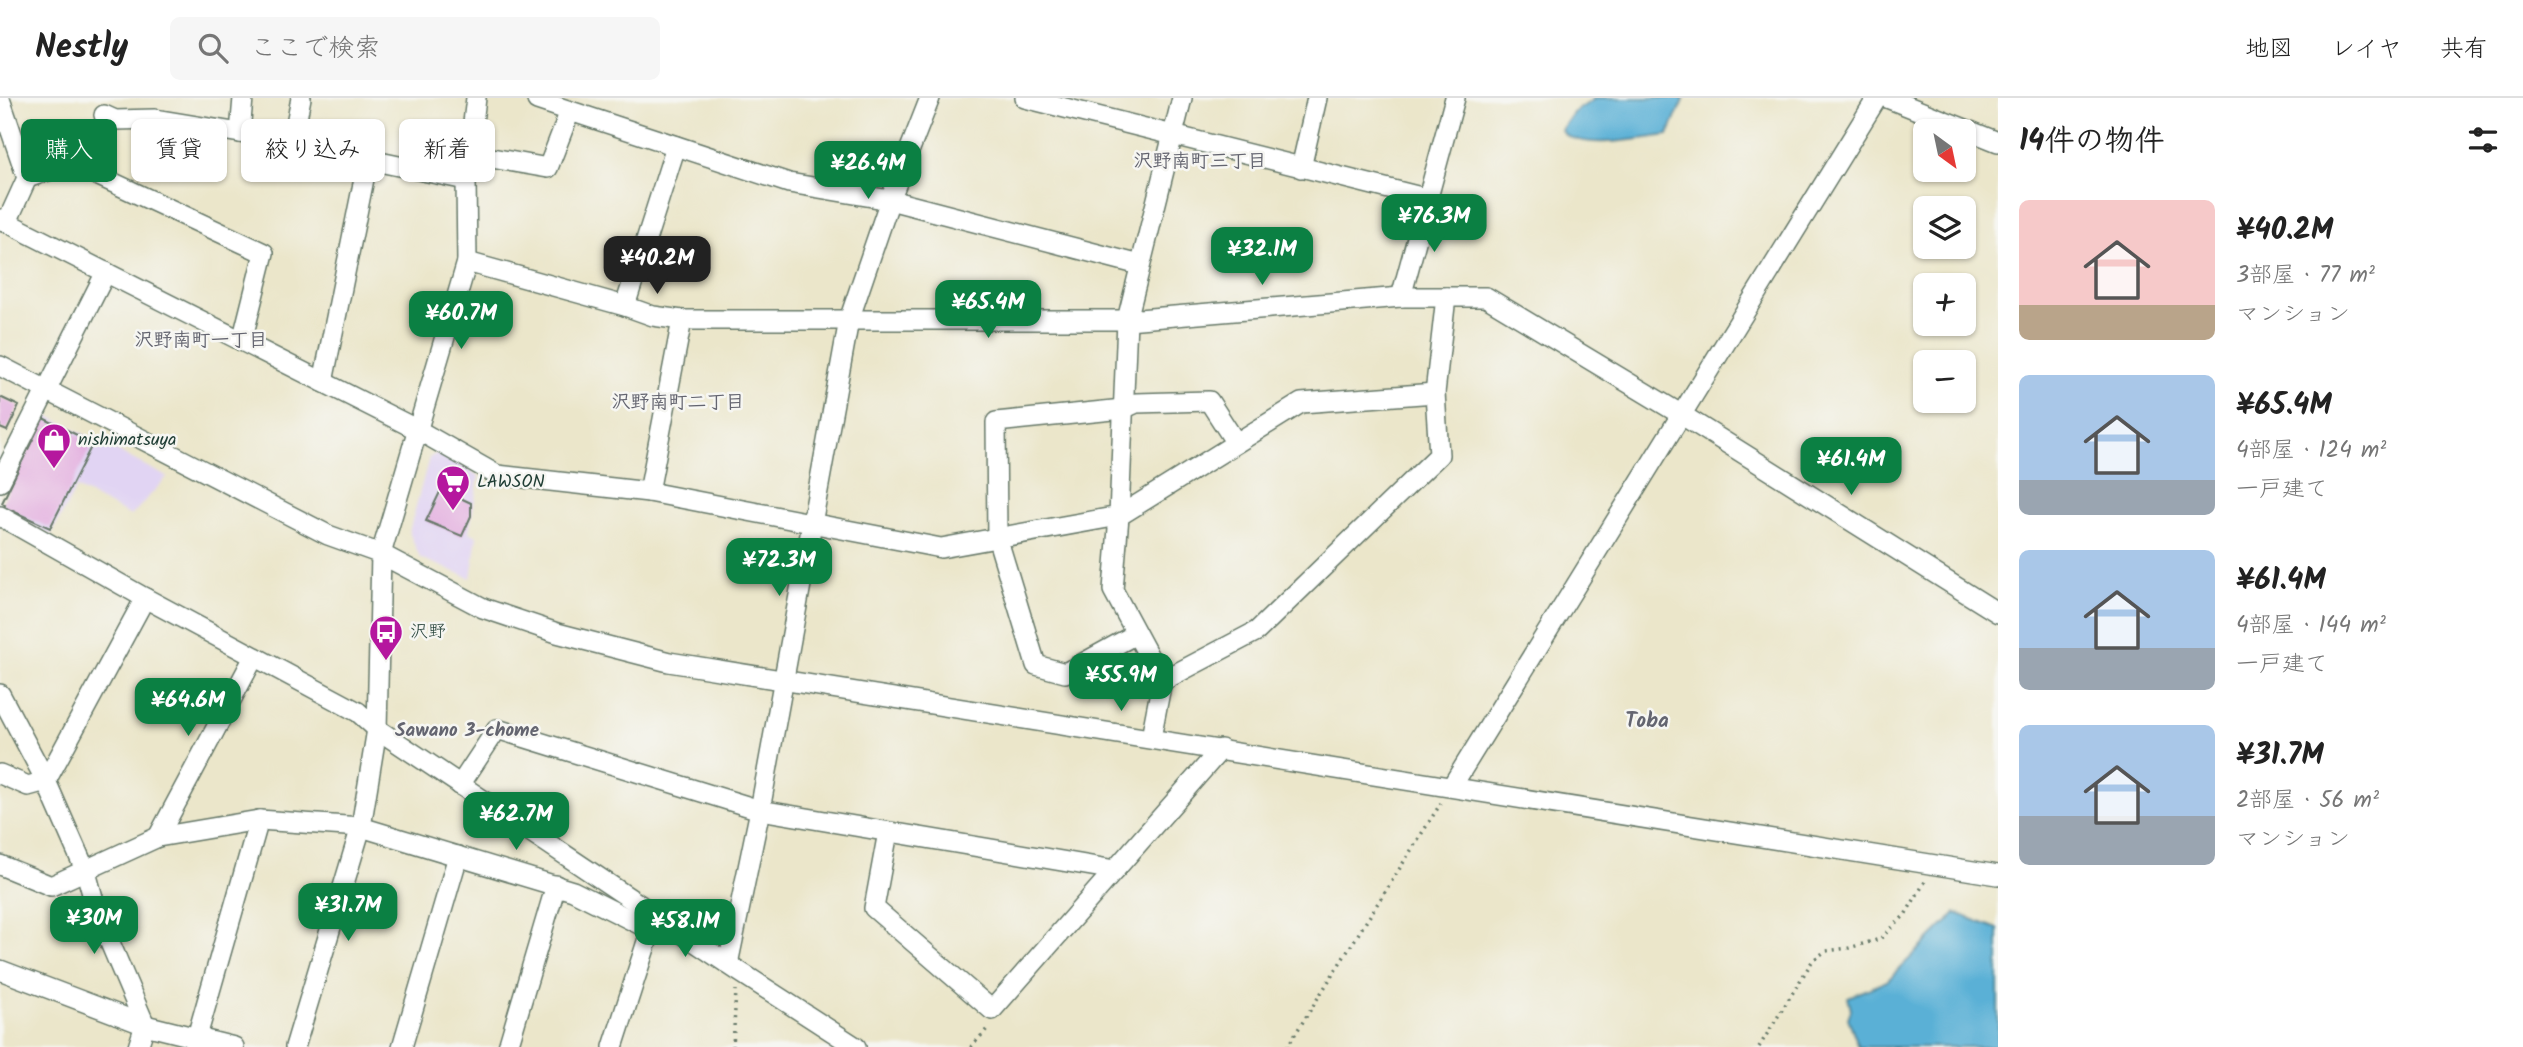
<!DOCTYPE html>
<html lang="ja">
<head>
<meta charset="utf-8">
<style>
	body { margin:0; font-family:Kalam,"Klee One",sans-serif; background:#f6f6f6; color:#222; height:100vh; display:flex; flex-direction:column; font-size:26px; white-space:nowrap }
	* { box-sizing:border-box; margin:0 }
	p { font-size:23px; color:#767676 }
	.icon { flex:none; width:38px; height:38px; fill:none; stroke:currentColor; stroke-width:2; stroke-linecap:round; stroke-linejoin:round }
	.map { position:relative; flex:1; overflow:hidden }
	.drawer { display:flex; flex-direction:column; background:#fff; width:525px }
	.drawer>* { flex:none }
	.hud { position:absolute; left:21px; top:21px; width:665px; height:63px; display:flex; gap:14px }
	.needle { width:46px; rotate:147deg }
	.fabs { position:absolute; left:1913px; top:21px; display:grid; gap:14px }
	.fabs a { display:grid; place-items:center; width:63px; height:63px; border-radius:10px; background:#fff; box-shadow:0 2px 5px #0004; font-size:35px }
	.price { position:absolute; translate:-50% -60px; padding:0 16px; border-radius:14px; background:#0b8043; color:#fff; font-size:23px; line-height:46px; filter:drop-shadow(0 2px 4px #0008) }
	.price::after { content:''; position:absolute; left:50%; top:42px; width:21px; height:16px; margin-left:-10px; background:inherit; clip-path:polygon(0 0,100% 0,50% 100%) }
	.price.current { background:#222; color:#fff }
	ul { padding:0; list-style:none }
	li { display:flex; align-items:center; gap:21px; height:175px; padding:0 21px }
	li span { display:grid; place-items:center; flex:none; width:196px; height:140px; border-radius:10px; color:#555 }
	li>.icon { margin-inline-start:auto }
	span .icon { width:84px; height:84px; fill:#fffc; stroke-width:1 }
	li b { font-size:30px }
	h2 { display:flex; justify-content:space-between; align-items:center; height:84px; padding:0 21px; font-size:30px }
	.chip { padding:0 24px; border-radius:10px; background:#fff; box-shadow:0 2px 5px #0004; font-size:24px; line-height:63px }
	.chip.current { background:#0b8043; color:#fff }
	header { display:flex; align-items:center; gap:42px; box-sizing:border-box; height:98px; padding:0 35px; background:#fff; border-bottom:2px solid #e0e0e0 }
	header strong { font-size:33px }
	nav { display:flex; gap:38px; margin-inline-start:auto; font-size:24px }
	.search { width:490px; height:63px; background:#f6f6f6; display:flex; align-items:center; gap:18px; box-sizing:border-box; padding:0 24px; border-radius:10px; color:#767676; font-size:26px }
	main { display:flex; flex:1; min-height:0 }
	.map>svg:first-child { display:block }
</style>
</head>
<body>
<header>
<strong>Nestly</strong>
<div class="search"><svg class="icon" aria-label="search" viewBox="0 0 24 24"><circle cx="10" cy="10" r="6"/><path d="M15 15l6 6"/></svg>ここで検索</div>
<nav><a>地図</a><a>レイヤ</a><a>共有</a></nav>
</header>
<main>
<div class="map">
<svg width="1998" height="949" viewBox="0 0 1998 949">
	<rect width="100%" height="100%" fill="#f6f6f2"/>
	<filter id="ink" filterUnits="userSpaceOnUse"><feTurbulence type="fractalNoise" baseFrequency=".0143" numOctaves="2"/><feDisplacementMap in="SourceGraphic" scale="14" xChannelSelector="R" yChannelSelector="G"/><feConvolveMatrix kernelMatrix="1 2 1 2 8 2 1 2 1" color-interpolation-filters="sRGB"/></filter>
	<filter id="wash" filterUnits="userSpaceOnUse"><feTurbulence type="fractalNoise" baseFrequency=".00686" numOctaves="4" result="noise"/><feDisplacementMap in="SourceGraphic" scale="28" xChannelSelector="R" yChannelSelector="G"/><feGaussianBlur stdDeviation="1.57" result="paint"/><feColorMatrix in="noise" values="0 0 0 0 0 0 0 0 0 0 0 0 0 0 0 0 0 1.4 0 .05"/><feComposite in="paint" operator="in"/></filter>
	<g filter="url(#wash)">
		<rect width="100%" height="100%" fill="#ebe6ca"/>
		<g fill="#e1d4f3">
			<path d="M 47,317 L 167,379 L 131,418 L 76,390 L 51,437 L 4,411 L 2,406 L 42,321 Z"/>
			<path d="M 439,354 L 479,378 L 469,434 L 477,438 L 471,480 L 420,460 L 409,434 L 429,360 Z"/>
		</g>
		<g fill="#5ab0d6" stroke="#3c7685" stroke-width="2">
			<path d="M 1593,0 L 1684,0 L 1668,37 C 1645,40 1576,54 1561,32 L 1573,15 L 1593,2 Z"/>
			<path d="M 1956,815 L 1998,831 L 1998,949 L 1859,949 L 1848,920 L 1851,912 L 1848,899 L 1887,883 Z"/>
		</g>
		<g id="blocks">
			<g fill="#e3aedf">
				<path d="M 0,299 L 19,308 L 7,333 L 0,330 Z"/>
				<path d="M 43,320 L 93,345 L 50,430 L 4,409 L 5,407 L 2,405 Z"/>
				<path d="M 446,390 L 458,395 L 456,398 L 471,405 L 471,418 L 462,438 L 426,423 L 441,392 L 444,393 Z"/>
			</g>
		</g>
	</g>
	<g filter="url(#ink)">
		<use href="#blocks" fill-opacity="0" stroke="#667868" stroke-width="2"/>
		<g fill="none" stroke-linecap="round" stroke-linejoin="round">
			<g stroke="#667868" stroke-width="22">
				<g id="minor">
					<path d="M 243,0 L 240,35 L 466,82"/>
					<path d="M 1025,0 L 1429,101"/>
					<path d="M 1887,0 L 1998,44"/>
					<path d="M 0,1 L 27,80 L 7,124"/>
					<path d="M 537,2 L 789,85 L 890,102 L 1140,167"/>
					<path d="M 104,17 L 115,22 L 155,21 L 240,35"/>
					<path d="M 292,46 L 301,0"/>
					<path d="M 469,56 L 548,70 L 570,13"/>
					<path d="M 1301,70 L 1317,0"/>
					<path d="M 27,80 L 71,65 L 264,155 L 242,243"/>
					<path d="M 0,121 L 416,331 L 497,377 L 649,394 L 941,450 L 1119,418 L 1127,222 L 1182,0"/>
					<path d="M 467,164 L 625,208 L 653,218 L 682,222 L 1127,222 L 1401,199 L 1486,199 L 1682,317 L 1998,515"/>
					<path d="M 1401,199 L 1455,0"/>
					<path d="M 625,208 L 676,48"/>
					<path d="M 0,268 L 328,437 L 381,456 L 483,510 L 557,535 L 669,564 L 1998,777"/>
					<path d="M 323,284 L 368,61"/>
					<path d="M 0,384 L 106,174"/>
					<path d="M 649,394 L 682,222"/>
					<path d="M 0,418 L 145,500 L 358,614 L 377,631 L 737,872 L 856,949"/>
					<path d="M 1136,536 L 1065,575 L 1036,567 L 997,439 L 996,324 L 1123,311 L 1136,305 L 1209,303 L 1236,345"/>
					<path d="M 1162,583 L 1257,533 L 1439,357 L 1435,295 L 1446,199"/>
					<path d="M 0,596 L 46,683 L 86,774 L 97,814 L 145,927 L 138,949"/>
					<path d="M 1151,640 L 1162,583 L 1113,492 L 1119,418 L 1301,305 L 1435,295"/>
					<path d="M 0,676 L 28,688 L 46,683 L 145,500"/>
					<path d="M 460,687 L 497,631 L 760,712 L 1115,772"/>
					<path d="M 1452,688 L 1877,0"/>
					<path d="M 888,734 L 874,810 L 992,912 L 1221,651"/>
					<path d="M 158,739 L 254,559"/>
					<path d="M 0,767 L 51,788 L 158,739 L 259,722 L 361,729 L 573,793 L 651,832"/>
					<path d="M 728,866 L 760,712 L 849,222 L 890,102 L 930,0"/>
					<path d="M 0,872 L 145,927 L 234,949"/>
					<path d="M 194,949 L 259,722"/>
					<path d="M 295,949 L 361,729 L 377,631 L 381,456 L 467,164 L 466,82 L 476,0"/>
					<path d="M 402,949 L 458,758"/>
					<path d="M 508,949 L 556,787"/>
					<path d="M 613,949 L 654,822"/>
				</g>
			</g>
			<g stroke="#667868" stroke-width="3.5" stroke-dasharray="2 5" stroke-linecap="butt">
				<path d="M 733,949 L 736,892"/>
				<path d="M 971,949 L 988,930"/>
				<path d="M 1287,949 L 1441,705"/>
				<path d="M 1759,949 L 1813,862 L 1826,853 L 1849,850 L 1880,841 L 1905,817 L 1926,782"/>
			</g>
			<use href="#minor" stroke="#fff" stroke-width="19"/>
		</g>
	</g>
	<defs>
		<g id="shop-pin" transform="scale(1.75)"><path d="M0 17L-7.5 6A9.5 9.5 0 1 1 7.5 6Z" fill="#b5179e" stroke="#f6f6f2"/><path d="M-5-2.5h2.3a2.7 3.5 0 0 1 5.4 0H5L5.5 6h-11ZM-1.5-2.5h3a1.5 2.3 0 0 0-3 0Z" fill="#fff"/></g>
		<g id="supermarket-pin" transform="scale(1.75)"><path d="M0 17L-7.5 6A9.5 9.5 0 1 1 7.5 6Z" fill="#b5179e" stroke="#f6f6f2"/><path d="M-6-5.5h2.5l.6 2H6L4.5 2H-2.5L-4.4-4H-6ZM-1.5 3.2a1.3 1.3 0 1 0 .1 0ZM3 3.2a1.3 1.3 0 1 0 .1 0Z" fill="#fff"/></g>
		<g id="bus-pin" transform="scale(1.75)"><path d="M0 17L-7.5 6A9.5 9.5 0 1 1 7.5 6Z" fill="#b5179e" stroke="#f6f6f2"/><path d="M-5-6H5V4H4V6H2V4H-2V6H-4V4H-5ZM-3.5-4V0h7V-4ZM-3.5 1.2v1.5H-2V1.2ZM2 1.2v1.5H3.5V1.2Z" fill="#fff"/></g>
	</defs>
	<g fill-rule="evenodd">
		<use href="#shop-pin" x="54" y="342"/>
		<use href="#supermarket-pin" x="453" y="384"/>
		<use href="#bus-pin" x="386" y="534"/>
	</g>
	<g text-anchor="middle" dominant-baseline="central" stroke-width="5" stroke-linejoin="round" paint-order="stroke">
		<g font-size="18" fill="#1f3d34" stroke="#f6f6f2" text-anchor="start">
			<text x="78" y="342">nishimatsuya</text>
			<text x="477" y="384">LAWSON</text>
			<text x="410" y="534">沢野</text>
		</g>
		<g font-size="19" font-weight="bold" fill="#646570" stroke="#f6f6f2">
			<text x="1200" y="64">沢野南町三丁目</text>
			<text x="201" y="243">沢野南町一丁目</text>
			<text x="678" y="305">沢野南町二丁目</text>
			<text x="467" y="633">Sawano 3-chome</text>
		</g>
		<g font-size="21" font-weight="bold" fill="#646570" stroke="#f6f6f2">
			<text x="1647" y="623">Toba</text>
		</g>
	</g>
</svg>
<div class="fabs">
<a><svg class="needle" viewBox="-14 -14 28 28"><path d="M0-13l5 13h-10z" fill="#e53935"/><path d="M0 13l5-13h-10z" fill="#767676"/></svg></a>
<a><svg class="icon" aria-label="layers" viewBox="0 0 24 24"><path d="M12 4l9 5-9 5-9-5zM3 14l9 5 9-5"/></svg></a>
<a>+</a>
<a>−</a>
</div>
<b class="price" style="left:868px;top:103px">¥26.4M</b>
<b class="price" style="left:1434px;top:156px">¥76.3M</b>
<b class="price" style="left:1262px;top:189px">¥32.1M</b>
<b class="price current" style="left:657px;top:198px">¥40.2M</b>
<b class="price" style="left:988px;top:242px">¥65.4M</b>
<b class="price" style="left:461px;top:253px">¥60.7M</b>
<b class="price" style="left:1851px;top:399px">¥61.4M</b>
<b class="price" style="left:779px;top:500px">¥72.3M</b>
<b class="price" style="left:1121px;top:615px">¥55.9M</b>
<b class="price" style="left:188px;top:640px">¥64.6M</b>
<b class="price" style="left:516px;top:754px">¥62.7M</b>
<b class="price" style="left:348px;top:845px">¥31.7M</b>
<b class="price" style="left:94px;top:858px">¥30M</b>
<b class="price" style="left:685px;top:861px">¥58.1M</b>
<div class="hud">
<a class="chip current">購入</a>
<a class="chip">賃貸</a>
<a class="chip">絞り込み</a>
<a class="chip">新着</a>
</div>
</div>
<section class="drawer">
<h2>14件の物件<svg class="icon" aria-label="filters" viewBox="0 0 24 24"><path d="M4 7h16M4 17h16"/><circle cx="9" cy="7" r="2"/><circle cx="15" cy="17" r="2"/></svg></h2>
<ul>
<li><span style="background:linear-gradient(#f6c9c9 75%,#b9a48a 0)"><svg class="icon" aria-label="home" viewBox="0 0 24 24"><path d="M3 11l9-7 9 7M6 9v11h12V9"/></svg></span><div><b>¥40.2M</b><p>3部屋 · 77 m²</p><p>マンション</p></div></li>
<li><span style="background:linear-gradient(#a9c7e8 75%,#9aa5b1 0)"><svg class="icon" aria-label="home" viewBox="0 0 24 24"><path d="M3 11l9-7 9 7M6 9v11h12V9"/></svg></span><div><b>¥65.4M</b><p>4部屋 · 124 m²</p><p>一戸建て</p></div></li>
<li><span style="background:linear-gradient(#a9c7e8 70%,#9aa5b1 0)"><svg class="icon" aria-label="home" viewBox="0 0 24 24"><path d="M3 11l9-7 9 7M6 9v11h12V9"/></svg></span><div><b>¥61.4M</b><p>4部屋 · 144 m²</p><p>一戸建て</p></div></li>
<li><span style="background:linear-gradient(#a9c7e8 65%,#9aa5b1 0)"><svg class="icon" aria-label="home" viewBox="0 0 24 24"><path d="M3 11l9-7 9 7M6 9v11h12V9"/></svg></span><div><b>¥31.7M</b><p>2部屋 · 56 m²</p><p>マンション</p></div></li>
</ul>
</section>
</main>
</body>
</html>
